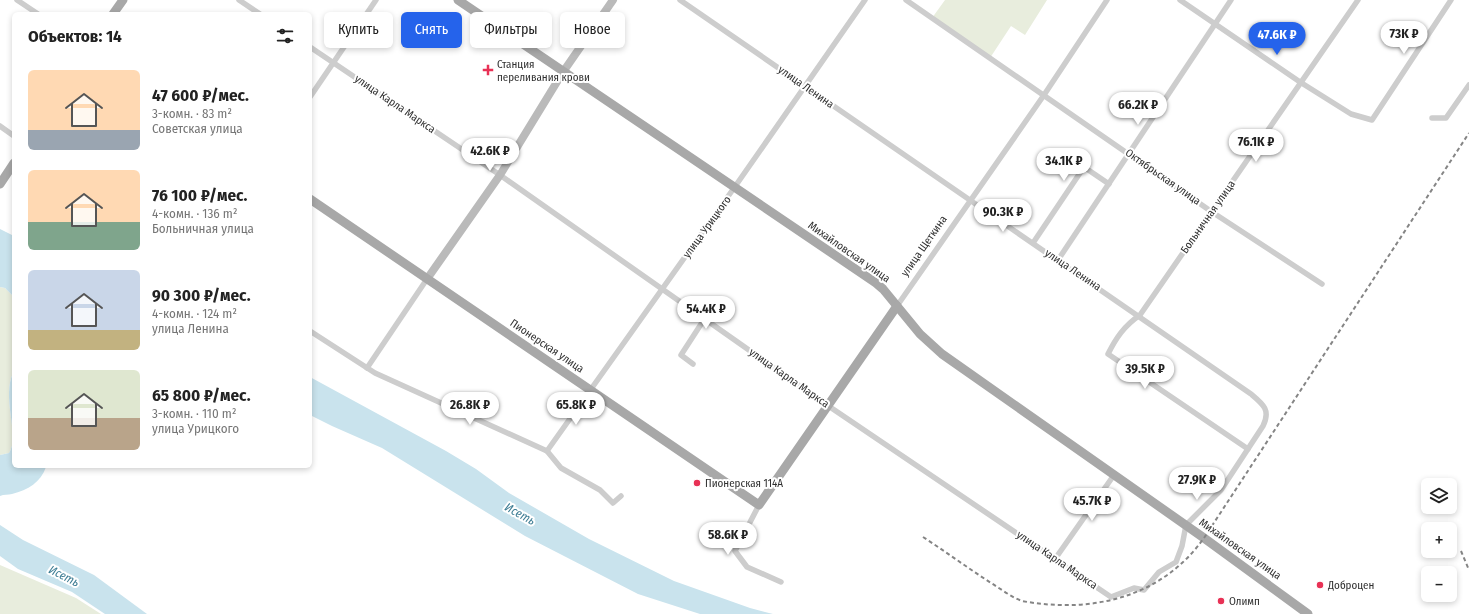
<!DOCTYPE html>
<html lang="ru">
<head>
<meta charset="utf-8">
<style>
	body { margin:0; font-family:"Fira Sans Condensed",sans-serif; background:#f2f2f2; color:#222; height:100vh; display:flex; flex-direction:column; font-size:15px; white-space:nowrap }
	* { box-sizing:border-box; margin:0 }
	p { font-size:13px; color:#767676 }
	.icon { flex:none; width:22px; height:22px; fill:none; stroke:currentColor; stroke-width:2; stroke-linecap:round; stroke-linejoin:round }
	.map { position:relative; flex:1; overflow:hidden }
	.details { position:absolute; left:12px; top:12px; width:300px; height:456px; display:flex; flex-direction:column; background:#fff; border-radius:6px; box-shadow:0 2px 6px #0003 }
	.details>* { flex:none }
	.banner { position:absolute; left:324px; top:12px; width:380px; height:36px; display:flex; gap:8px }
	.fabs { position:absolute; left:1421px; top:478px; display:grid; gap:8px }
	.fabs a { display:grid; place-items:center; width:36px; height:36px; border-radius:6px; background:#fff; box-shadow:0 2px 6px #0003; font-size:20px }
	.price { position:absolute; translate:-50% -34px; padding:0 9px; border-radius:14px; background:#fff; color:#222; font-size:13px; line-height:26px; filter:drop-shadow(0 1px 2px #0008) }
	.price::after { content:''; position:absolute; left:50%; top:24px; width:12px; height:9px; margin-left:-6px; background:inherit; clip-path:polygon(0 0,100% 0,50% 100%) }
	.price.on { background:#2563eb; color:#fff }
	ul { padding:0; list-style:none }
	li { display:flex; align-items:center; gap:12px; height:100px; padding:0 16px }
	li span { display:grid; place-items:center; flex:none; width:112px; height:80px; border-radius:6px; color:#555 }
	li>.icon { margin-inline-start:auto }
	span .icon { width:48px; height:48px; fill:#fffc; stroke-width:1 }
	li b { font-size:17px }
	h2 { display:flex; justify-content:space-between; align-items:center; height:48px; padding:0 16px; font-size:17px }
	.pill { padding:0 14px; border-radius:6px; background:#fff; box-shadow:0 2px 6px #0003; font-size:14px; line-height:36px }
	.pill.on { background:#2563eb; color:#fff }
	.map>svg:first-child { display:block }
</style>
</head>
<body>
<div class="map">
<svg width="1469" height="614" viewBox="0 0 1469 614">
	<rect width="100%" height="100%" fill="#fff"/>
	<g fill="#e8eddd">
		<path d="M 945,0 L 1047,0 L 1025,35 L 1011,26 L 990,58 L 932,18 Z"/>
		<path d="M 0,287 L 5,288 L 14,297 L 14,371 C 0,397 21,436 9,453 L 0,455 Z"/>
		<path d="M 0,565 L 76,598 L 101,614 L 0,614 Z"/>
	</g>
	<g fill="#c9e3ed">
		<path d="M 0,229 L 14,236 L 14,297 L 5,288 L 0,287 Z"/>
		<path d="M 14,371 L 14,466 L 46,467 C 41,482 28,490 12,494 C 8,495 4,494 0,496 L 0,455 L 9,453 C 21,436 0,397 14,371 Z"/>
		<path d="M 310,377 L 446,451 L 476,469 L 509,493 L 589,539 L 674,581 L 750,608 L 773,614 L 700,614 L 638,594 L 525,536 L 382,448 L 332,426 L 310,415 Z"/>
		<path d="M 0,525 L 23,540 L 94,575 L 147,614 L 105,614 L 72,592 L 18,569 L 0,556 Z"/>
	</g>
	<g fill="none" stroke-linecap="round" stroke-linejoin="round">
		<g stroke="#cdcdcd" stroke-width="5.5">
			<path d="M 17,0 L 38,14"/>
			<path d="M 239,0 L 260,14"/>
			<path d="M 906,0 L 1212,212 L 1322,284"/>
			<path d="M 1180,0 L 1300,82 L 1351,114 L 1372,120 L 1451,0"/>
			<path d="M 310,47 L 500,175 L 827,405 L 1111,597 L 1134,588 L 1144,590 L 1159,572 L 1176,562 L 1182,546 L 1186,525 L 1221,490 L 1263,426 C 1271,410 1263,404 1251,394 L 680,0"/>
			<path d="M 310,97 L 376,0"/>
			<path d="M 1432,118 L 1446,118 L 1469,85"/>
			<path d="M 0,126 L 14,136"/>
			<path d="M 1033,243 L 1084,167 L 1109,184"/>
			<path d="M 1058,260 L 1231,0"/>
			<path d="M 897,306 L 1044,95 L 1107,0"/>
			<path d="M 310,331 L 375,373 L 547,451 L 561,468 L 600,490 L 613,503 L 621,496"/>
			<path d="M 693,364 L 681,355 L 705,318"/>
			<path d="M 367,368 L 427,279"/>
			<path d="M 1248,449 L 1108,354 C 1116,338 1124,326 1140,315 L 1358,0"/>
			<path d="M 547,451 L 734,188 L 865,0"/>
			<path d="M 759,505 L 735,551 L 747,567 L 781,582"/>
			<path d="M 1055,559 L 1114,475"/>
		</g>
		<path stroke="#bababa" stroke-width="8" d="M 427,279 L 500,175 L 563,72 L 613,0"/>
		<g stroke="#a8a8a8" stroke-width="9">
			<path d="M 458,0 L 876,283 L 883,289 L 920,334 L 942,354 L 1204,538 L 1308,614"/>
			<path d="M 113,14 L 123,0"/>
			<path d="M 0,184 L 14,163"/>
			<path d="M 310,199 L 759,505 L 897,306"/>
		</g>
		<g stroke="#858585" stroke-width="2" stroke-dasharray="4 3" stroke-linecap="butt">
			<path d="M 923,537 C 946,552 968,568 991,583 C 1001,589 1011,597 1022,601 C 1093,614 1162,597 1204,538 L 1469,133"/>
			<path d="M 1461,551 L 1469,570"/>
		</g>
	</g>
	<g fill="#e83155" stroke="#fff" stroke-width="1.5">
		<path d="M486 64h4v4h4v4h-4v4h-4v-4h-4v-4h4z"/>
		<circle cx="697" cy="483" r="4"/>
		<circle cx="1320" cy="585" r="4"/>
		<circle cx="1221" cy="601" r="4"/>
	</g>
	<g text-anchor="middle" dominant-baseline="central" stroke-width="4" stroke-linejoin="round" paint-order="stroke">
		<g font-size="11" fill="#303030" stroke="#fff" text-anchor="start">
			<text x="497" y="64">Станция<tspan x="497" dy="13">переливания крови</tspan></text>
			<text x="705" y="483">Пионерская 114А</text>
			<text x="1328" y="585">Доброцен</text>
			<text x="1229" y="601">Олимп</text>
		</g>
		<g font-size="11" fill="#303030" stroke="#fff">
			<text transform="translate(806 87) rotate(35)">улица Ленина</text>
			<text transform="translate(395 104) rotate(34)">улица Карла Маркса</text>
			<text transform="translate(1163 177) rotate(35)">Октябрьская улица</text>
			<text transform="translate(1208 217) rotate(-55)">Больничная улица</text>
			<text transform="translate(707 227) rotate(-54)">улица Урицкого</text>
			<text transform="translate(924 246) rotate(-55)">улица Щеткина</text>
			<text transform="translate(849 252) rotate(35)">Михайловская улица</text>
			<text transform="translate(1073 270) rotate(34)">улица Ленина</text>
			<text transform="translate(547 346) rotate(34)">Пионерская улица</text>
			<text transform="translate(789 378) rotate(35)">улица Карла Маркса</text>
			<text transform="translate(1240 549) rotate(35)">Михайловская улица</text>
			<text transform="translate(1057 560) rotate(34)">улица Карла Маркса</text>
		</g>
		<g font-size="12" font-style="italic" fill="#3c7c93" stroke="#fff">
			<text transform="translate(520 514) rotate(29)">Исеть</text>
			<text transform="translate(64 576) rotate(27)">Исеть</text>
		</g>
	</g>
</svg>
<div class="fabs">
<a><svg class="icon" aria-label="layers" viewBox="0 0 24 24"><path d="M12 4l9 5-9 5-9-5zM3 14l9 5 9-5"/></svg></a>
<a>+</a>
<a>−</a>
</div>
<b class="price" style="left:1404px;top:55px">73K ₽</b>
<b class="price on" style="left:1277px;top:56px">47.6K ₽</b>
<b class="price" style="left:1138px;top:126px">66.2K ₽</b>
<b class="price" style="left:1256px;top:163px">76.1K ₽</b>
<b class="price" style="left:490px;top:172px">42.6K ₽</b>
<b class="price" style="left:1064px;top:182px">34.1K ₽</b>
<b class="price" style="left:1003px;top:233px">90.3K ₽</b>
<b class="price" style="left:706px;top:330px">54.4K ₽</b>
<b class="price" style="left:1145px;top:390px">39.5K ₽</b>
<b class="price" style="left:470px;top:426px">26.8K ₽</b>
<b class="price" style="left:576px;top:426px">65.8K ₽</b>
<b class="price" style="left:1197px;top:501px">27.9K ₽</b>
<b class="price" style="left:1092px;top:522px">45.7K ₽</b>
<b class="price" style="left:728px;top:556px">58.6K ₽</b>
<div class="banner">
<a class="pill">Купить</a>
<a class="pill on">Снять</a>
<a class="pill">Фильтры</a>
<a class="pill">Новое</a>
</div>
<section class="details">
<h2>Объектов: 14<svg class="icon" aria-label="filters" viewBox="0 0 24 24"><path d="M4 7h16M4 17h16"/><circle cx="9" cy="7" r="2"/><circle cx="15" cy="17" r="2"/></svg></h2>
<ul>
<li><span style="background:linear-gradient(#ffd9b3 75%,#9aa5b1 0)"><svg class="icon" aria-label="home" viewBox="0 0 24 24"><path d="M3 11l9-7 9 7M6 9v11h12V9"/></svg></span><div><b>47 600 ₽/мес.</b><p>3-комн. · 83 m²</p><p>Советская улица</p></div></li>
<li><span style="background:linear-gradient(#ffd9b3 65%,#7fa58c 0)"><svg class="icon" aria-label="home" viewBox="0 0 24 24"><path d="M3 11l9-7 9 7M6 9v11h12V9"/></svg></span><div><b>76 100 ₽/мес.</b><p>4-комн. · 136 m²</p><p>Больничная улица</p></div></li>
<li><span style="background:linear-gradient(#c9d6e8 75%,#c2b280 0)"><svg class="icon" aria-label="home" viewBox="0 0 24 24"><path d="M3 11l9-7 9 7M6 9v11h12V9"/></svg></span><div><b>90 300 ₽/мес.</b><p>4-комн. · 124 m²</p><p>улица Ленина</p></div></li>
<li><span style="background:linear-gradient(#dfe7d0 60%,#b9a48a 0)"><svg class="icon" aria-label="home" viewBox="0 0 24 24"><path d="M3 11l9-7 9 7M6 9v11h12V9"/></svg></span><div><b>65 800 ₽/мес.</b><p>3-комн. · 110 m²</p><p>улица Урицкого</p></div></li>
</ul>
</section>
</div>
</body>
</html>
